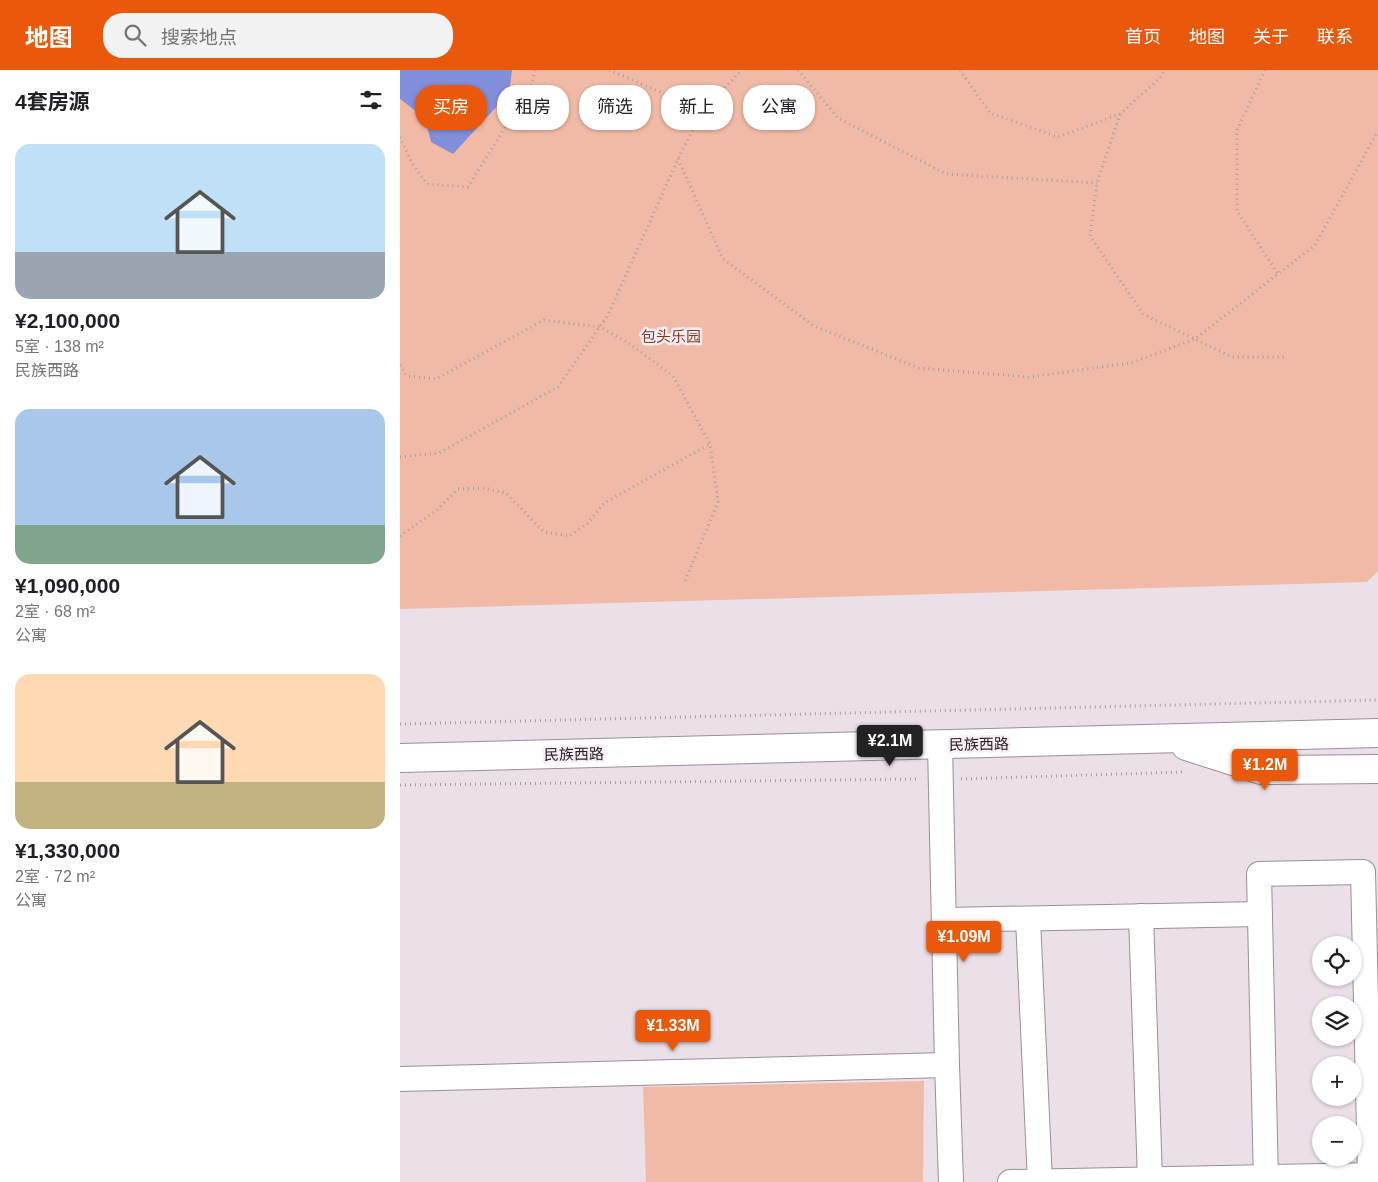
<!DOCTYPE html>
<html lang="zh">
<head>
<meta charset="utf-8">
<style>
	body { margin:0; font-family:Helvetica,"Noto Sans SC",sans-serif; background:#f2f2f2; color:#202124; height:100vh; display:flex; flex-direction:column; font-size:19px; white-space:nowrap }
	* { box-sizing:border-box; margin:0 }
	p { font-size:16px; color:#757577 }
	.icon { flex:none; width:28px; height:28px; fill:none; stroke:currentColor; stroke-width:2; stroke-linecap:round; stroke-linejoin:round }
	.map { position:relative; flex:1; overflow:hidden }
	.panel { display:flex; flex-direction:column; background:#fff; width:400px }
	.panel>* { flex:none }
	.guide { position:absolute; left:15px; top:15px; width:475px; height:45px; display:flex; gap:10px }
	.fabs { position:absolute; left:912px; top:866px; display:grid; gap:10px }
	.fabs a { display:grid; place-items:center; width:50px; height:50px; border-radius:50%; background:#fff; box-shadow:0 1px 4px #0004; font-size:25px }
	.price { position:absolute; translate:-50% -42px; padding:0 11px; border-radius:5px; background:#ea580c; color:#fff; font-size:16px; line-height:32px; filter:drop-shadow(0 1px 2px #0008) }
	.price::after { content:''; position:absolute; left:50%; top:30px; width:15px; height:11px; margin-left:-8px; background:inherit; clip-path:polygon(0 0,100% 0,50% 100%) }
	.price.selected { background:#222; color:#fff }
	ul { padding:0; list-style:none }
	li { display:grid; align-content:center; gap:10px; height:265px; padding:0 15px }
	li span { display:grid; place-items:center; height:155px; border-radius:15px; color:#555 }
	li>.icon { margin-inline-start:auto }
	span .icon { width:90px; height:90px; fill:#fffc; stroke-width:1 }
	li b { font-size:21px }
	h2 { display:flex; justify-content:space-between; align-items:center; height:60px; padding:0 15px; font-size:21px }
	.tag { padding:0 18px; border-radius:20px; background:#fff; box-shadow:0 1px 4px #0004; font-size:18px; line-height:45px }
	.tag.selected { background:#ea580c; color:#fff }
	header { display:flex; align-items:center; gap:30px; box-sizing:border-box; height:70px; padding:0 25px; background:#ea580c; color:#fff }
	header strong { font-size:24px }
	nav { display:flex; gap:28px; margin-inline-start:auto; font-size:18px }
	.search { width:350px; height:45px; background:#f2f2f2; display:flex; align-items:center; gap:12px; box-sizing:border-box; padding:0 18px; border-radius:20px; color:#757577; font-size:19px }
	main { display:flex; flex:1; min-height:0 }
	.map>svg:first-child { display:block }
</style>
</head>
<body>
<header>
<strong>地图</strong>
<div class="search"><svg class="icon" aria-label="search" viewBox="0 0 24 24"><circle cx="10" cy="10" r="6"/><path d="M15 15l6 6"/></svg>搜索地点</div>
<nav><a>首页</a><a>地图</a><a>关于</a><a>联系</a></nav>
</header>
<main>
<section class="panel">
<h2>4套房源<svg class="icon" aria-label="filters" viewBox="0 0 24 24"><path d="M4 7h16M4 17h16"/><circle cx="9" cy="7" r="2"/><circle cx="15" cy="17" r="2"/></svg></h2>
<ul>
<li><span style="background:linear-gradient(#bfe0f5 70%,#9aa5b1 0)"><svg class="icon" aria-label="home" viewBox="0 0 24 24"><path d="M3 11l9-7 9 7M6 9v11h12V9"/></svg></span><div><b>¥2,100,000</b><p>5室 · 138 m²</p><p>民族西路</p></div></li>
<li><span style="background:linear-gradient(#a9c7e8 75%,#7fa58c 0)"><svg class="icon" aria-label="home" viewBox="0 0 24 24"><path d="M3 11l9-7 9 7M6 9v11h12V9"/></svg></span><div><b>¥1,090,000</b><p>2室 · 68 m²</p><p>公寓</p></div></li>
<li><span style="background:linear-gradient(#ffd9b3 70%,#c2b280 0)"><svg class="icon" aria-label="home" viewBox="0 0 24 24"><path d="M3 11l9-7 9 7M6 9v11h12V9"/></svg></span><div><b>¥1,330,000</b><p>2室 · 72 m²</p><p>公寓</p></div></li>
</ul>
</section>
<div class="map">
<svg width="978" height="1112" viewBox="0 0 978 1112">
	<rect width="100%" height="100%" fill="#ece0e8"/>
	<g fill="#f1baa6">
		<path d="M 0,0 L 978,0 L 978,501 L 967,512 L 0,539 Z"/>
		<path d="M 524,1011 L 523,1112 L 246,1112 L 243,1017 Z"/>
	</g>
	<path fill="#818ed9" d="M 0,0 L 112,0 L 109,23 L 53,84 L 31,72 L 25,48 L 0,29 Z"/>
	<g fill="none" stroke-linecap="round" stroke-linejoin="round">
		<g stroke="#998e96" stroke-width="26">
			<g id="minor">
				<path d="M 540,675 L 547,995 L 551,1112"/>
				<path d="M 741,846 L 750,1109"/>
				<path d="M 628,849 L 640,1112"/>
				<path d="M 544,850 L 860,844"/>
				<path d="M 0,1009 L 547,995"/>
				<path d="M 610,1112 L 978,1105"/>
				<path d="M 866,1112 L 859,804 L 963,802 L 970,1105"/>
			</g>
		</g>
		<g stroke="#998e96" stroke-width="30">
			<g id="major">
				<path d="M 786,676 L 861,700 L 978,699"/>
				<path d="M 0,688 L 978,663"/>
			</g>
		</g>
		<g stroke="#a59ca2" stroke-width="3" stroke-dasharray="1 4" stroke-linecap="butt">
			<path d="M 209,0 L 303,40"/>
			<path d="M 398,0 L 438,48 L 546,104 L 697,113"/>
			<path d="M 560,0 L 590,43 L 658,67 L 720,44 L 760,8 L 765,0"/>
			<path d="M 865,0 L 837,60 L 837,141 L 878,204"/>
			<path d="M 720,44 L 697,113 L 690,166 L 743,244 L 832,287 L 884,287"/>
			<path d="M 0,67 L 13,95 L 27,114 L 68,117 L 132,14 L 135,0"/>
			<path d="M 278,89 L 323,189 L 414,256 L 519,298 L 629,307 L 731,293 L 795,269 L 915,175 L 978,61"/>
			<path d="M 0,295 L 7,306 L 36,309 L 144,250 L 200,257 L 227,272 L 273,306 L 310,374 L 318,432 L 285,511"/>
			<path d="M 0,387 L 39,383 L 158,317 L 208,245 L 278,89 L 303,40 L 342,0"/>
			<path d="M 0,466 L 37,440 L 58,419 L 83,418 L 106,423 L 144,462 L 169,466 L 188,453 L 204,433 L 310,374"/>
			<path d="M 0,654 L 978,630"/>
			<path d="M 561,709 L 784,702"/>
			<path d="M 0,715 L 519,709"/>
		</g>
		<use href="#minor" stroke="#fff" stroke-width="24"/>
		<use href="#major" stroke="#fff" stroke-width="28"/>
	</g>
	<g text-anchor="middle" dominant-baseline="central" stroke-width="5" stroke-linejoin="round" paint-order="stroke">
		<g font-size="15" fill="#873a1d" stroke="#faeef6">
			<text x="271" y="266">包头乐园</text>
		</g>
		<g font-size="15" fill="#252023" stroke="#faeef6">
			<text transform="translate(579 674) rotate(-1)">民族西路</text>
			<text transform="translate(174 684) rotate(-1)">民族西路</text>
		</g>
	</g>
</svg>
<div class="fabs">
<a><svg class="icon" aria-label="locate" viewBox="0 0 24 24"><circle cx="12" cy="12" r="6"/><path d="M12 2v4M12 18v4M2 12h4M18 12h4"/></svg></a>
<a><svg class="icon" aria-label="layers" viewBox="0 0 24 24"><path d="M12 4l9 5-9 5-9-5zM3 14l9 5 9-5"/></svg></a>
<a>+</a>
<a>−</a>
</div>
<b class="price selected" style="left:490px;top:697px">¥2.1M</b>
<b class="price" style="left:865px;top:721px">¥1.2M</b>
<b class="price" style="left:564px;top:893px">¥1.09M</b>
<b class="price" style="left:273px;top:982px">¥1.33M</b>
<div class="guide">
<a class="tag selected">买房</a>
<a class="tag">租房</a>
<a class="tag">筛选</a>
<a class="tag">新上</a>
<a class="tag">公寓</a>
</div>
</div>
</main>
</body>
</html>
